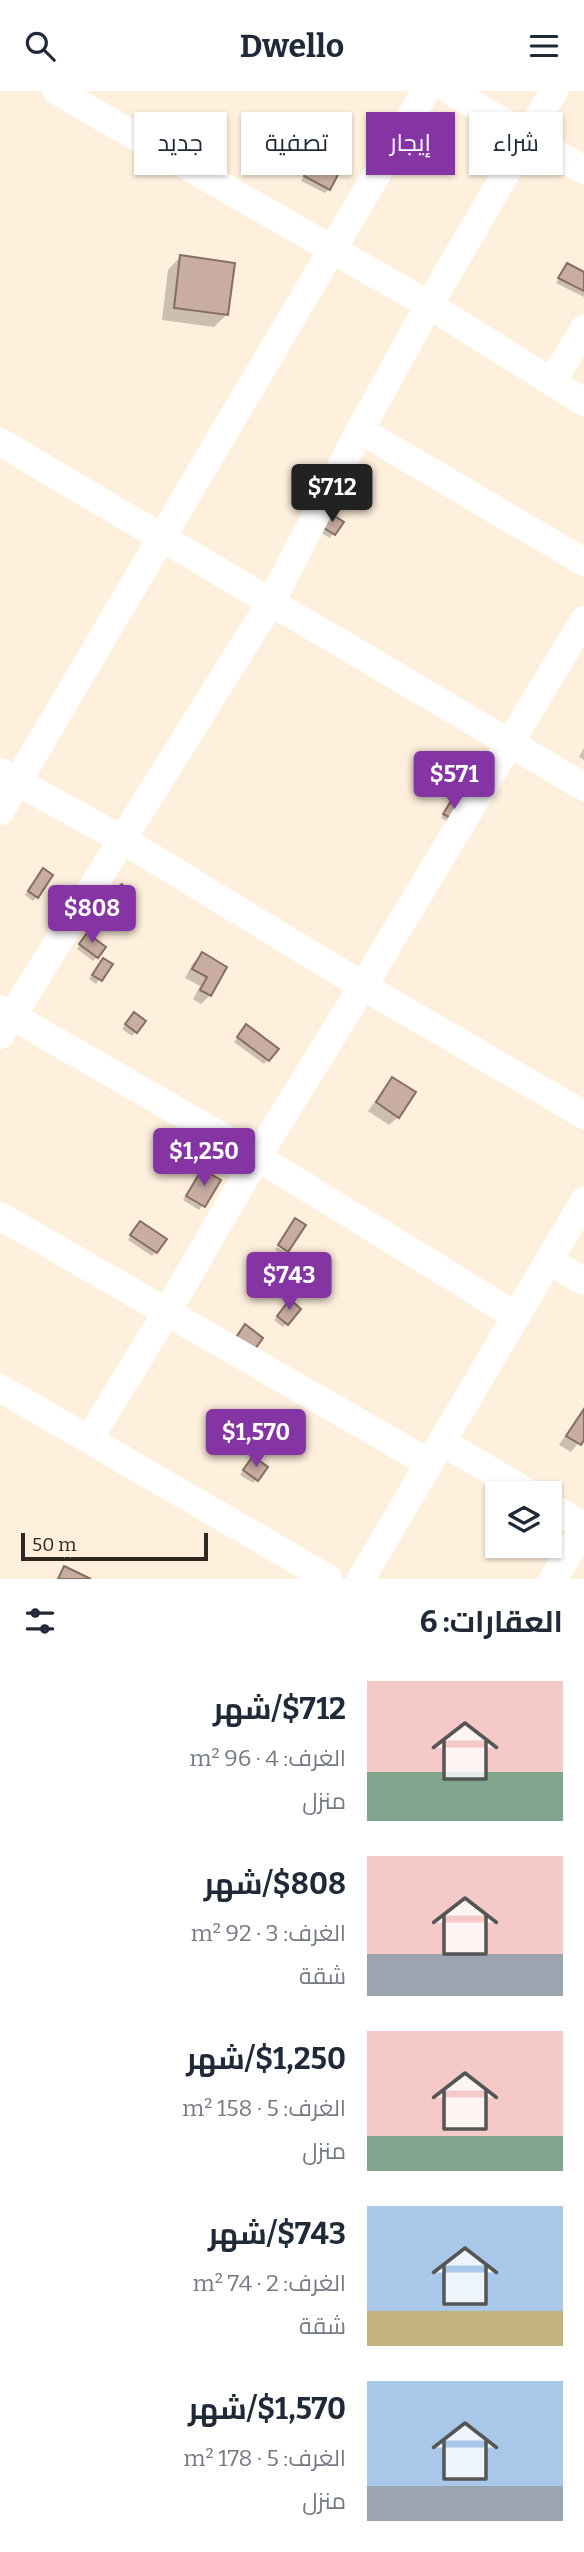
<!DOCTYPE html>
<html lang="ar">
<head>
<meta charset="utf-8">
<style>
	body { margin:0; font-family:Bitter,Cairo,serif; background:#f6f6f7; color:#1f2937; direction:rtl; height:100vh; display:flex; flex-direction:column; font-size:26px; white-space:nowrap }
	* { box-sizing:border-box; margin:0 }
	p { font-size:23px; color:#747a83 }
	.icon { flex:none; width:38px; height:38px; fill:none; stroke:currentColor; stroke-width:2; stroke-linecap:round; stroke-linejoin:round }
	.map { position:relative; height:1488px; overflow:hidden; direction:ltr }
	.details { display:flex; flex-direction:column; background:#fff; flex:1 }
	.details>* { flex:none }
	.banner { position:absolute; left:21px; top:21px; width:542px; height:63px; direction:rtl; display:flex; gap:14px }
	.controls { position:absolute; left:485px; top:1390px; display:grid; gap:14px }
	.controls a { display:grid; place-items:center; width:77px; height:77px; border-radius:0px; background:#fff; box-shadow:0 2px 5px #0004; font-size:35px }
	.scale { position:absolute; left:21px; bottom:18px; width:187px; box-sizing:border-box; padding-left:7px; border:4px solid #302820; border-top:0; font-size:19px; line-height:24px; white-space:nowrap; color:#302820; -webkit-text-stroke:5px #ffefdd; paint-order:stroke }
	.price { position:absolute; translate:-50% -60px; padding:0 16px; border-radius:7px; background:#8534a4; color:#fff; font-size:23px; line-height:46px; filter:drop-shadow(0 2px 4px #0008) }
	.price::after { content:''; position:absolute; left:50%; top:42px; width:21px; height:16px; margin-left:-10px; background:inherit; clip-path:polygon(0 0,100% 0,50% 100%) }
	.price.current { background:#222; color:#fff }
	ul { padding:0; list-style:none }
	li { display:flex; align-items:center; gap:21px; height:175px; padding:0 21px }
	li span { display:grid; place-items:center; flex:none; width:196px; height:140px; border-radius:0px; color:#555 }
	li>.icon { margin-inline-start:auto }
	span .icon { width:84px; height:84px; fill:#fffc; stroke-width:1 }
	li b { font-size:30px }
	h2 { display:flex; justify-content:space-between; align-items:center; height:84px; padding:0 21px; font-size:30px }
	.tag { padding:0 24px; border-radius:0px; background:#fff; box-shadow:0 2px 5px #0004; font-size:24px; line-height:63px }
	.tag.current { background:#8534a4; color:#fff }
	header { display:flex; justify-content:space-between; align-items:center; height:91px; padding:0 21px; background:#fff; font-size:32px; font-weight:700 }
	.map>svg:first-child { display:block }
</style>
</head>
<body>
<header><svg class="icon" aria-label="menu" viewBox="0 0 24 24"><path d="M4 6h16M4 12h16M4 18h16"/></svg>Dwello<svg class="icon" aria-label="search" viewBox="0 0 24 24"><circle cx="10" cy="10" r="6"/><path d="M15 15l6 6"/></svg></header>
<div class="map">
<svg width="584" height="1488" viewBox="0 0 584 1488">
	<rect width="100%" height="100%" fill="#ffefdd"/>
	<g fill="#0003">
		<path d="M 314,69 L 329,98 L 325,102 L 301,90 Z"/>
		<path d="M 180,166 L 227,223 L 214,236 L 162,229 L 168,179 Z"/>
		<path d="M 567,174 L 584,183 L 584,206 L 556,192 Z"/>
		<path d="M 341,431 L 330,447 L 318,440 Z"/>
		<path d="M 584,657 L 584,669 L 579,666 Z"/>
		<path d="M 444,676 L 450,693 L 446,697 L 435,690 Z"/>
		<path d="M 451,712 L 452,733 L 441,727 Z"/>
		<path d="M 39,783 L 37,806 L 33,810 L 25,804 Z"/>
		<path d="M 108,805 L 125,809 L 111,819 L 104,809 Z"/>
		<path d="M 83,849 L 97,866 L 93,870 L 77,858 Z"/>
		<path d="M 202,864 L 225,877 L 210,904 L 201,913 L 193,908 L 200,895 L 185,887 L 193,872 Z"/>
		<path d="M 100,873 L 110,874 L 96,893 L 89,888 Z"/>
		<path d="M 130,927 L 136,941 L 132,945 L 122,938 Z"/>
		<path d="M 243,939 L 268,969 L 264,973 L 234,951 Z"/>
		<path d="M 392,988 L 398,1026 L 389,1034 L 368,1020 Z"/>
		<path d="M 199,1084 L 219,1090 L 199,1119 L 183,1109 Z"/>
		<path d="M 136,1136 L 156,1161 L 152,1165 L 128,1149 Z"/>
		<path d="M 277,1156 L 285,1161 L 283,1164 L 275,1159 Z"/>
		<path d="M 267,1168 L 271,1185 L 267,1189 L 257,1183 Z"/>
		<path d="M 282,1175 L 283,1194 L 279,1198 L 271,1193 Z"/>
		<path d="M 286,1215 L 287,1232 L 283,1236 L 274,1229 Z"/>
		<path d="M 584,1316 L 584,1345 L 571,1361 L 559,1354 Z"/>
		<path d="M 249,1372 L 257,1388 L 253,1392 L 240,1384 Z"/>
	</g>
	<g fill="#c8ada0" stroke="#866e62" stroke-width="2">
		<path d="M 313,67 L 340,80 L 330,99 L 304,85 Z"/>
		<path d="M 180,164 L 235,172 L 228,224 L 174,217 Z"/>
		<path d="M 567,172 L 584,181 L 584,200 L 558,187 Z"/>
		<path d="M 330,422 L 344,431 L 335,444 L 321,435 Z"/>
		<path d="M 448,670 L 462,680 L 452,695 L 438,685 Z"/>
		<path d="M 451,710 L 464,718 L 457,730 L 443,723 Z"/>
		<path d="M 43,777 L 53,784 L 38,807 L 28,800 Z"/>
		<path d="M 122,793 L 131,805 L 116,816 L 106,803 Z"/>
		<path d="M 87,842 L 106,856 L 98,867 L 79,853 Z"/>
		<path d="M 202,861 L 227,876 L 211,905 L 200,899 L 207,886 L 192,878 Z"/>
		<path d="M 103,867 L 113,873 L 102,890 L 92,884 Z"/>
		<path d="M 134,921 L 146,930 L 137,942 L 125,933 Z"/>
		<path d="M 246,933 L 279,958 L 269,970 L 237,946 Z"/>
		<path d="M 392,986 L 416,1001 L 399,1027 L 376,1011 Z"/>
		<path d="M 202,1078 L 221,1089 L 205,1116 L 186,1105 Z"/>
		<path d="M 295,1127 L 306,1134 L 288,1161 L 278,1154 Z"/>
		<path d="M 140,1130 L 167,1148 L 157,1162 L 130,1144 Z"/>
		<path d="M 267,1165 L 279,1173 L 272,1186 L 260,1179 Z"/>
		<path d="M 281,1173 L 293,1179 L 285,1195 L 274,1189 Z"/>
		<path d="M 290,1208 L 301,1218 L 288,1234 L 277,1225 Z"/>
		<path d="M 245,1233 L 263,1247 L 253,1261 L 235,1248 Z"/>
		<path d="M 584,1318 L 584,1349 L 581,1354 L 566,1345 Z"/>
		<path d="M 253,1365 L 268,1376 L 258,1390 L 243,1379 Z"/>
		<path d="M 64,1475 L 91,1488 L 58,1488 Z"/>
	</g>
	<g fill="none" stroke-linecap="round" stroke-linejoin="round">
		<g stroke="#fff" stroke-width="28">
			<path d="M 57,0 L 429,214 L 584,311"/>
			<path d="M 451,0 L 584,79"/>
			<path d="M 552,291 L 584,238"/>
			<path d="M 360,339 L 584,471"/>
			<path d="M 0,351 L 584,696"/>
			<path d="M 0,681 L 121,748 L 363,895 L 584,1024"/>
			<path d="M 0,720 L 426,0"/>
			<path d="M 0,918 L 257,1066 L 516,1225"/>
			<path d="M 0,944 L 271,511 L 360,339 L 429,214 L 554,0"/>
			<path d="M 0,1125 L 429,1372"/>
			<path d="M 549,1170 L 584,1190"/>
			<path d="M 0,1297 L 329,1488"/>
			<path d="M 89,1348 L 167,1221 L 257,1066 L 363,895 L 584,529"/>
			<path d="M 442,1351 L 528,1402"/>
			<path d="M 550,1415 L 584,1435"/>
			<path d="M 361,1488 L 584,1110"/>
			<path d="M 553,1488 L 584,1438"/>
		</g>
	</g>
</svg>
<div class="controls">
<a><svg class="icon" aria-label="layers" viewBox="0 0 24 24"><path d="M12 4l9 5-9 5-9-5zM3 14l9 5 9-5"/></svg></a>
</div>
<div class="scale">50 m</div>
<b class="price current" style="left:332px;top:433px">$712</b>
<b class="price" style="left:454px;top:720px">$571</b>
<b class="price" style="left:92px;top:854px">$808</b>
<b class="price" style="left:204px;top:1097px">$1,250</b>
<b class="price" style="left:289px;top:1221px">$743</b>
<b class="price" style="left:256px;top:1378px">$1,570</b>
<div class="banner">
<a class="tag">شراء</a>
<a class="tag current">إيجار</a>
<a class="tag">تصفية</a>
<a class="tag">جديد</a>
</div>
</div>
<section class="details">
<h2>العقارات: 6<svg class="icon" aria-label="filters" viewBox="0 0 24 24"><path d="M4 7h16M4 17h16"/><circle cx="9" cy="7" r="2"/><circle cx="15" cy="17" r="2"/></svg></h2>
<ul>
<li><span style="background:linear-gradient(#f6c9c9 65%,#7fa58c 0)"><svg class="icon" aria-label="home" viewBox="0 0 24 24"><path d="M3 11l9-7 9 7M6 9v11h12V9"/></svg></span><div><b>$712/شهر</b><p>الغرف: 4 · 96 m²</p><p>منزل</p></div></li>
<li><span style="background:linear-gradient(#f6c9c9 70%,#9aa5b1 0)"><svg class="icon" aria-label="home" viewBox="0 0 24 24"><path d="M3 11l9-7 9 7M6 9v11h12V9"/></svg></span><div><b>$808/شهر</b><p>الغرف: 3 · 92 m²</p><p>شقة</p></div></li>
<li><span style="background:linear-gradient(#f6c9c9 75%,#7fa58c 0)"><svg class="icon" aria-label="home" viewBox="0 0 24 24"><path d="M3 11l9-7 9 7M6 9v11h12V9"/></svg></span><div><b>$1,250/شهر</b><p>الغرف: 5 · 158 m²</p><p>منزل</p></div></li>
<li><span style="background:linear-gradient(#a9c7e8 75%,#c2b280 0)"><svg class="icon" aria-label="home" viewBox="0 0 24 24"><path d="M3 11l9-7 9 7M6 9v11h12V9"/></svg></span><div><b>$743/شهر</b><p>الغرف: 2 · 74 m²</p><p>شقة</p></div></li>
<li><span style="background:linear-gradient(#a9c7e8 75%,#9aa5b1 0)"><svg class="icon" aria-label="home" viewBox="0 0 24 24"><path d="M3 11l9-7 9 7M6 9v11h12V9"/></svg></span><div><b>$1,570/شهر</b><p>الغرف: 5 · 178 m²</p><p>منزل</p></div></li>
</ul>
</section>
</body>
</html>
